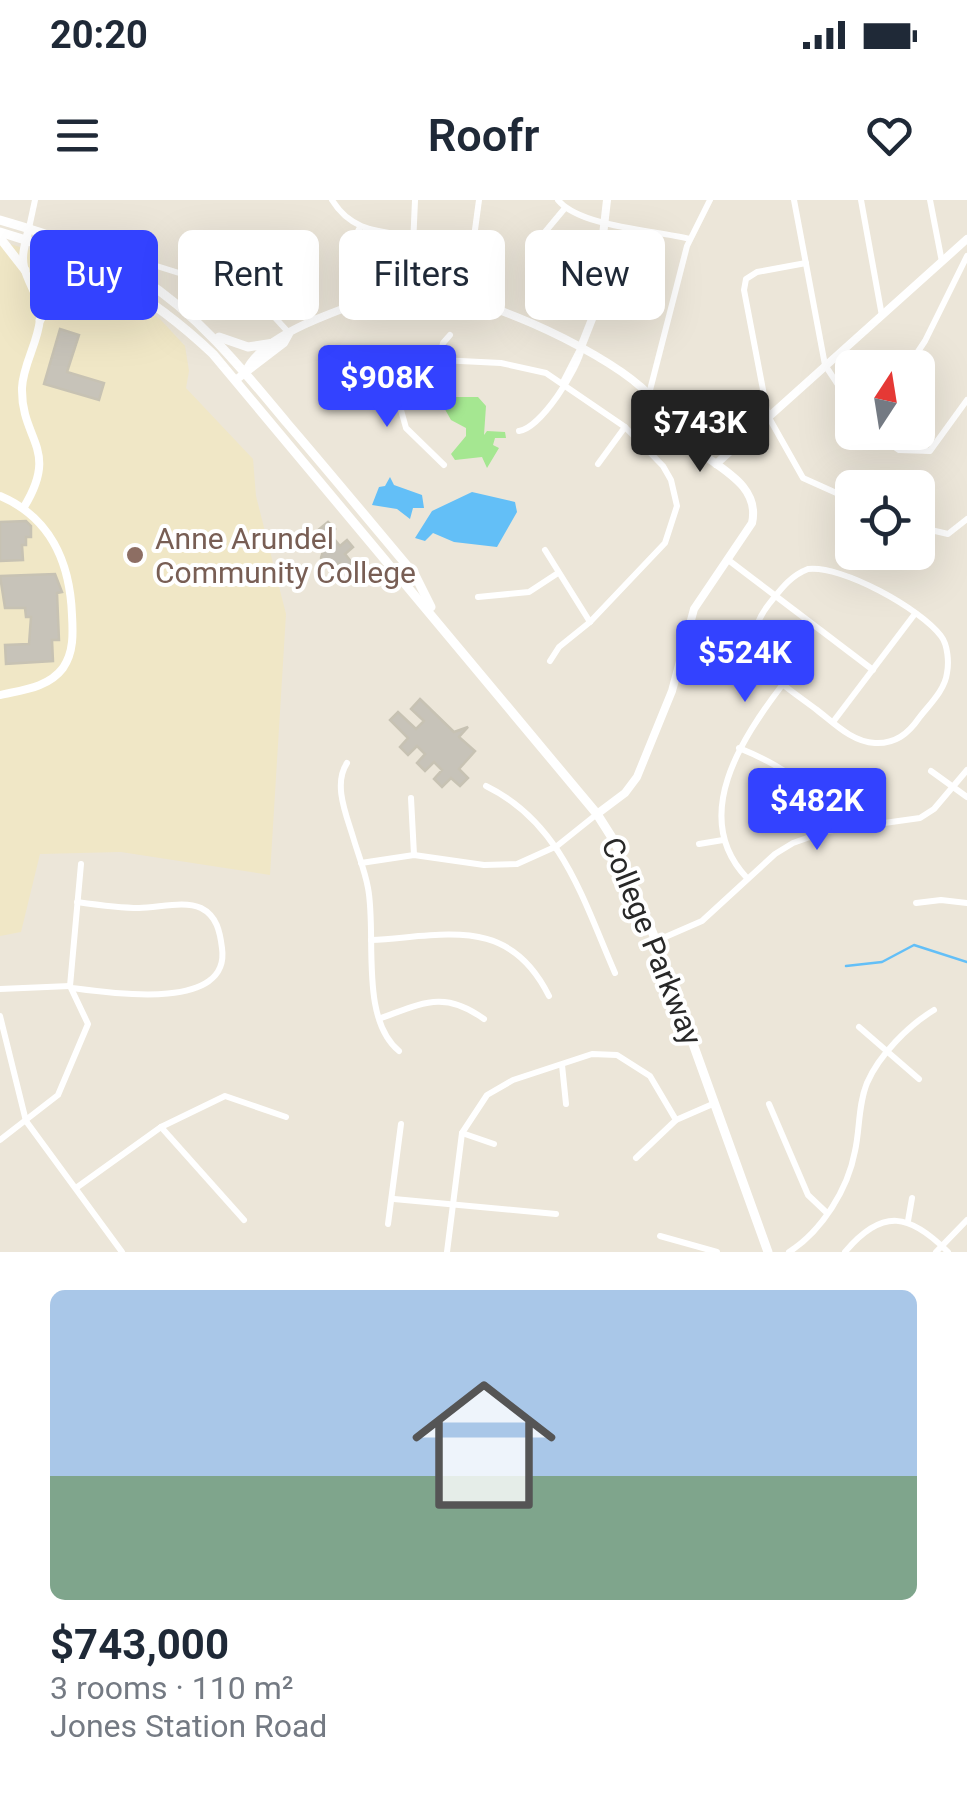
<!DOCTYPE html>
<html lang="en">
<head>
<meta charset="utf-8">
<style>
	body { margin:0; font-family:Roboto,sans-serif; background:#f2f2f3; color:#1f2937; height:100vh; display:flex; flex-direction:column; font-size:38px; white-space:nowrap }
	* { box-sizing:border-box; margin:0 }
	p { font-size:32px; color:#747a83 }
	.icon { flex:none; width:55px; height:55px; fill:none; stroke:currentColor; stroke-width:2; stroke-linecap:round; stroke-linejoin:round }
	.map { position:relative; height:1052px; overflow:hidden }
	.drawer { display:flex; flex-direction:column; background:#fff; flex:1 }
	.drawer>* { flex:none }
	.hud { position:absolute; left:30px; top:30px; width:908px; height:90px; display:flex; gap:20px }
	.needle { width:65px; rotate:12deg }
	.controls { position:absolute; left:835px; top:150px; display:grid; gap:20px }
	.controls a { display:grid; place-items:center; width:100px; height:100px; border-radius:15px; background:#fff; box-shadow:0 10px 40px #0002; font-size:50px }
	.price { position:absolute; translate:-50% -85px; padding:0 22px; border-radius:10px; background:#3342ff; color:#fff; font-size:32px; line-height:65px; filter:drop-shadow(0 2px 5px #0008) }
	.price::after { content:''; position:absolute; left:50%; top:60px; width:30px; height:22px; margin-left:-15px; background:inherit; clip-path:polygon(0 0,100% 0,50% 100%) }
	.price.active { background:#222; color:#fff }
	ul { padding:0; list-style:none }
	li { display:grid; align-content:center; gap:20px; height:530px; padding:0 50px }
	li span { display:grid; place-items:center; height:310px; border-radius:15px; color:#555 }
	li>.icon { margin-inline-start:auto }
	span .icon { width:180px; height:180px; fill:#fffc; stroke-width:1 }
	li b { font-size:42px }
	.tag { padding:0 35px; border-radius:15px; background:#fff; box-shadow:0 10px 40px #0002; font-size:35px; line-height:90px }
	.tag.active { background:#3342ff; color:#fff }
	.status { display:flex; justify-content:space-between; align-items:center; height:70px; padding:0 50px; background:#fff; direction:ltr }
	.status svg { height:28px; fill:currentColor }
	header { display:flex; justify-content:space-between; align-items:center; height:130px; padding:0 50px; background:#fff; font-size:45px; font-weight:600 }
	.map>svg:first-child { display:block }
</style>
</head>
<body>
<div class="status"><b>20:20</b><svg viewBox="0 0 49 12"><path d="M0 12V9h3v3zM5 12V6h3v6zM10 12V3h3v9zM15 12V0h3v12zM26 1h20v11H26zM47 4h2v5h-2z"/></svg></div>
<header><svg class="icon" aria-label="menu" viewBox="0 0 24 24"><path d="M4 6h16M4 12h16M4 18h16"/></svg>Roofr<svg class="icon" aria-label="heart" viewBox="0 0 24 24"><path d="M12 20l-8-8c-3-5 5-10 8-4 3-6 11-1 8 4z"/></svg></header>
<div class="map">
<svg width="967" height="1052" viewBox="0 0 967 1052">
	<rect width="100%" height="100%" fill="#ece6d9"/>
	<path fill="#f0e7c6" d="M 0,41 L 36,52 L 124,95 L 160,119 L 185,146 L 189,171 L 186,188 L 253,259 L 256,296 L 286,414 L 270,675 L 121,652 L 40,654 L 21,732 L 0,736 Z"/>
	<path fill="#a5e791" d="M 438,197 L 478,197 L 486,206 L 484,235 L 487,231 L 505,232 L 506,238 L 495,238 L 493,245 L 499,248 L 487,268 L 482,257 L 455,260 L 451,254 L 466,236 L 466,228 L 451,220 Z"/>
	<g fill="#63bff7">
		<path d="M 390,277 L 394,285 L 422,295 L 424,308 L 413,308 L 410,319 L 397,309 L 372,305 L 379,287 L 385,286 Z"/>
		<path d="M 472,292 L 515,302 L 517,312 L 497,347 L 454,342 L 433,333 L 425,341 L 415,338 L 432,311 Z"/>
	</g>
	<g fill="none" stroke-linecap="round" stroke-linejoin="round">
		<path stroke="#63bff7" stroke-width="2.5" d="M 846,766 L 882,762 L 914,745 L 967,762"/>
	</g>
	<g fill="#c7c3b9" stroke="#c7c2b3" stroke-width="2.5">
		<path d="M 60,129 L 79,135 L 67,172 L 104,183 L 99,200 L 44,184 Z"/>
		<path d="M 0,322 L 26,321 L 31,326 L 31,337 L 26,337 L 26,345 L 22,345 L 23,360 L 0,361 Z"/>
		<path d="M 328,322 L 335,329 L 330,334 L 340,346 L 347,340 L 353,347 L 345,354 L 353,364 L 346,370 L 340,363 L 330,369 L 321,358 L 323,351 L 311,336 Z"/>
		<path d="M 55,374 L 62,392 L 57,393 L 59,440 L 52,440 L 53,461 L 6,464 L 5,445 L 29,444 L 31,417 L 26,417 L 25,408 L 5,408 L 0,376 Z"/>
		<path d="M 420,499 L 454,532 L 468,527 L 459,537 L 475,551 L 459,569 L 468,578 L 460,586 L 451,578 L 442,587 L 434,579 L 442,570 L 434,562 L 425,571 L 417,563 L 425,554 L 417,546 L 408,555 L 400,547 L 408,538 L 390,520 L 398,512 L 416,529 L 424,521 L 411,509 Z"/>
	</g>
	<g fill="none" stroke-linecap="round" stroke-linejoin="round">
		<g stroke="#fff" stroke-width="6">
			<path d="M 332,0 C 351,31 377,31 411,36"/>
			<path d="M 558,0 C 580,27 654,30 690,39"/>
			<path d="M 794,0 L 825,165 L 852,206"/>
			<path d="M 861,0 L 882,116"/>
			<path d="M 930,0 L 942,62"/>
			<path d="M 29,28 L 35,0"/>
			<path d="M 120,48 L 131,58 L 240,92 L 268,110 L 289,133"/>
			<path d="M 472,52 L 479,0"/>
			<path d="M 346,57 L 359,29"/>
			<path d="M 806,63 L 757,72 L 746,79 L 744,90 L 768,216 L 803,278 L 852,300"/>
			<path d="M 533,76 L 540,38 L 565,8"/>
			<path d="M 411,92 L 415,0"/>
			<path d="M 440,160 L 443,143 L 450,135"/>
			<path d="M 362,166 L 380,169 L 416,160 L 440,160 L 501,163 L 546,173 L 625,227 L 663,266 L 671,280 L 677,306 L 665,343 L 590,422 L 559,447 L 550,461"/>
			<path d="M 389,167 L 406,228 L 444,265"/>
			<path d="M 907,168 L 925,141 L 967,56"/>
			<path d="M 563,182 L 581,147"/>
			<path d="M 649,194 L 687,46 L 710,0"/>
			<path d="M 519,231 C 541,228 578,169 582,148"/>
			<path d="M 873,232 L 899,250 L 930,251 L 967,200"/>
			<path d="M 598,264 L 625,227"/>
			<path d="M 918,327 L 948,334 L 967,319"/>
			<path d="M 545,350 L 590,422"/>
			<path d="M 727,359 L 873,470"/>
			<path d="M 808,369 C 842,365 921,409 941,436 C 948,445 949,463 947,473 C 945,490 929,505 919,518 C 908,534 895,544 875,543 C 852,542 834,523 817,510 C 779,481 729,455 769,404 C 781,389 790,376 808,369 Z"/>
			<path d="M 478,397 L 529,392 L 558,373"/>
			<path d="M 833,522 L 914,415"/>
			<path d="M 739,548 C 778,564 820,586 827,631"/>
			<path d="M 347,563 C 333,584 346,614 353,637 C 358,654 365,671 368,688 C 377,734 359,818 399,851"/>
			<path d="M 931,571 L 967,597"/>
			<path d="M 486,586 C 562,623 583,700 615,773"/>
			<path d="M 411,598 L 414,655"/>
			<path d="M 699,644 L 723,640"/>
			<path d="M 361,663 L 414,655 L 484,665 L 517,664 L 557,646 L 597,614"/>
			<path d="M 747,678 C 689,617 742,538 783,484"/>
			<path d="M 916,703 L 941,700 L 967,703"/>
			<path d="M 371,740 C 446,736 509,715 549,796"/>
			<path d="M 656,741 L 702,721 L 775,654 L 793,643 L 827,631 L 920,618 L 934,609 L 967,570"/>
			<path d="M 72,788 C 109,793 231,812 222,748 C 220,732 217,716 201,708 C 184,700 158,708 139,708 C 119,708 98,705 77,702"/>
			<path d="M 0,789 L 70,786"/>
			<path d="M 0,816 L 26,921 L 122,1052"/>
			<path d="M 381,818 C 423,803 444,790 484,819"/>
			<path d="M 859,827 L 919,879"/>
			<path d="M 562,865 L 566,904"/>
			<path d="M 769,904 L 808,995 L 827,1013"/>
			<path d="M 161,927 L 244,1020"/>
			<path d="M 462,933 L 494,944"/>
			<path d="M 0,940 L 58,895 L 88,824 L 70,786 L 81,664"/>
			<path d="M 636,958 L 676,920 L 715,903"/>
			<path d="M 76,988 L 161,927 L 225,896 L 286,917"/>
			<path d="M 394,999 L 556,1014"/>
			<path d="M 908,1021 L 912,998"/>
			<path d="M 388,1024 L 401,924"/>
			<path d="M 660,1036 L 717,1052"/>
			<path d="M 447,1052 L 462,933 L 487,895 L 513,880 L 592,854 L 617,855 L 650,876 L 676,920"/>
			<path d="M 789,1052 C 822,1031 848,989 855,951 C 860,929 858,905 867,883 C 879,855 909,825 934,810"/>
			<path d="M 845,1052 C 883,1007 910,1014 948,1052"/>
			<path d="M 936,1052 L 967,1020"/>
		</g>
		<g stroke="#fff" stroke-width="8">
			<path d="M 581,147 L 594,114 L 607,0"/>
			<path d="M 245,173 C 255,148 293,129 317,119 C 346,107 380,94 412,92 C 471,88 597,148 641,187 C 661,204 672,227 691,245 C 715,267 761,283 752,323 L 694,409 L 672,491 L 637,577 L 625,593 L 597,614"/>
			<path d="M 237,179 L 284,143 L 289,134"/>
			<path d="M 716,264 L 967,39"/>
			<path d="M 0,296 C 50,317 70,362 72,415 C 73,433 74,452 63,468 C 48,488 22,490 0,495"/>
			<path d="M 24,307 C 60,248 21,241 22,188 C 23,164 38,143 40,119 C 42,100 28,85 24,67 C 21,54 26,41 29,28"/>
		</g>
		<g stroke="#fff" stroke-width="9">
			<path d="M 0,20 C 49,34 98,51 141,78 C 200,116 243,170 287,223 C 330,273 372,324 415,375 L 431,407"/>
			<path d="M 0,32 C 83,56 150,94 213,154 L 597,614 L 616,644 L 656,741 L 768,1052"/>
			<path d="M 0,38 L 25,70"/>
			<path d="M 40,120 C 57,88 81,71 118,83"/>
			<path d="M 219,137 L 248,147 L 274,143"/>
		</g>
	</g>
	<circle fill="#8d6e63" stroke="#fff" stroke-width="4" cx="135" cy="355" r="10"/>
	<g text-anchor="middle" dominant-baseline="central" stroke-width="8" stroke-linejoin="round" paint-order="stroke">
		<g font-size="30" fill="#785e54" stroke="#fff" text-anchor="start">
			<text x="155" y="338">Anne Arundel<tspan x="155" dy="34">Community College</tspan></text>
		</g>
		<g font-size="30" fill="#282828" stroke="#fff">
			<text transform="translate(652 741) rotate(68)">College Parkway</text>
		</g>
	</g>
</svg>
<div class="controls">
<a><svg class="needle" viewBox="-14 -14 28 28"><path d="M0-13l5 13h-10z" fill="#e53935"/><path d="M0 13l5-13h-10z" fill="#747a83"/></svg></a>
<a><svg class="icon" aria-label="locate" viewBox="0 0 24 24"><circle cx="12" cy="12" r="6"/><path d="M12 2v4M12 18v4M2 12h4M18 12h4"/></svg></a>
</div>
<b class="price" style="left:387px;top:230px">$908K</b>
<b class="price active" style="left:700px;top:275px">$743K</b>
<b class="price" style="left:745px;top:505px">$524K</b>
<b class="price" style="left:817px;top:653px">$482K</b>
<div class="hud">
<a class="tag active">Buy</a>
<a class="tag">Rent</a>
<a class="tag">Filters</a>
<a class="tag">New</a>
</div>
</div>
<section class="drawer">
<ul>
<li><span style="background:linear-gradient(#a9c7e8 60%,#7fa58c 0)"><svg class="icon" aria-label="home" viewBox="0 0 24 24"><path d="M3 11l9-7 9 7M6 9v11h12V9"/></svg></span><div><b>$743,000</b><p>3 rooms · 110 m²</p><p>Jones Station Road</p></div></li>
</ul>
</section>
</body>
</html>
